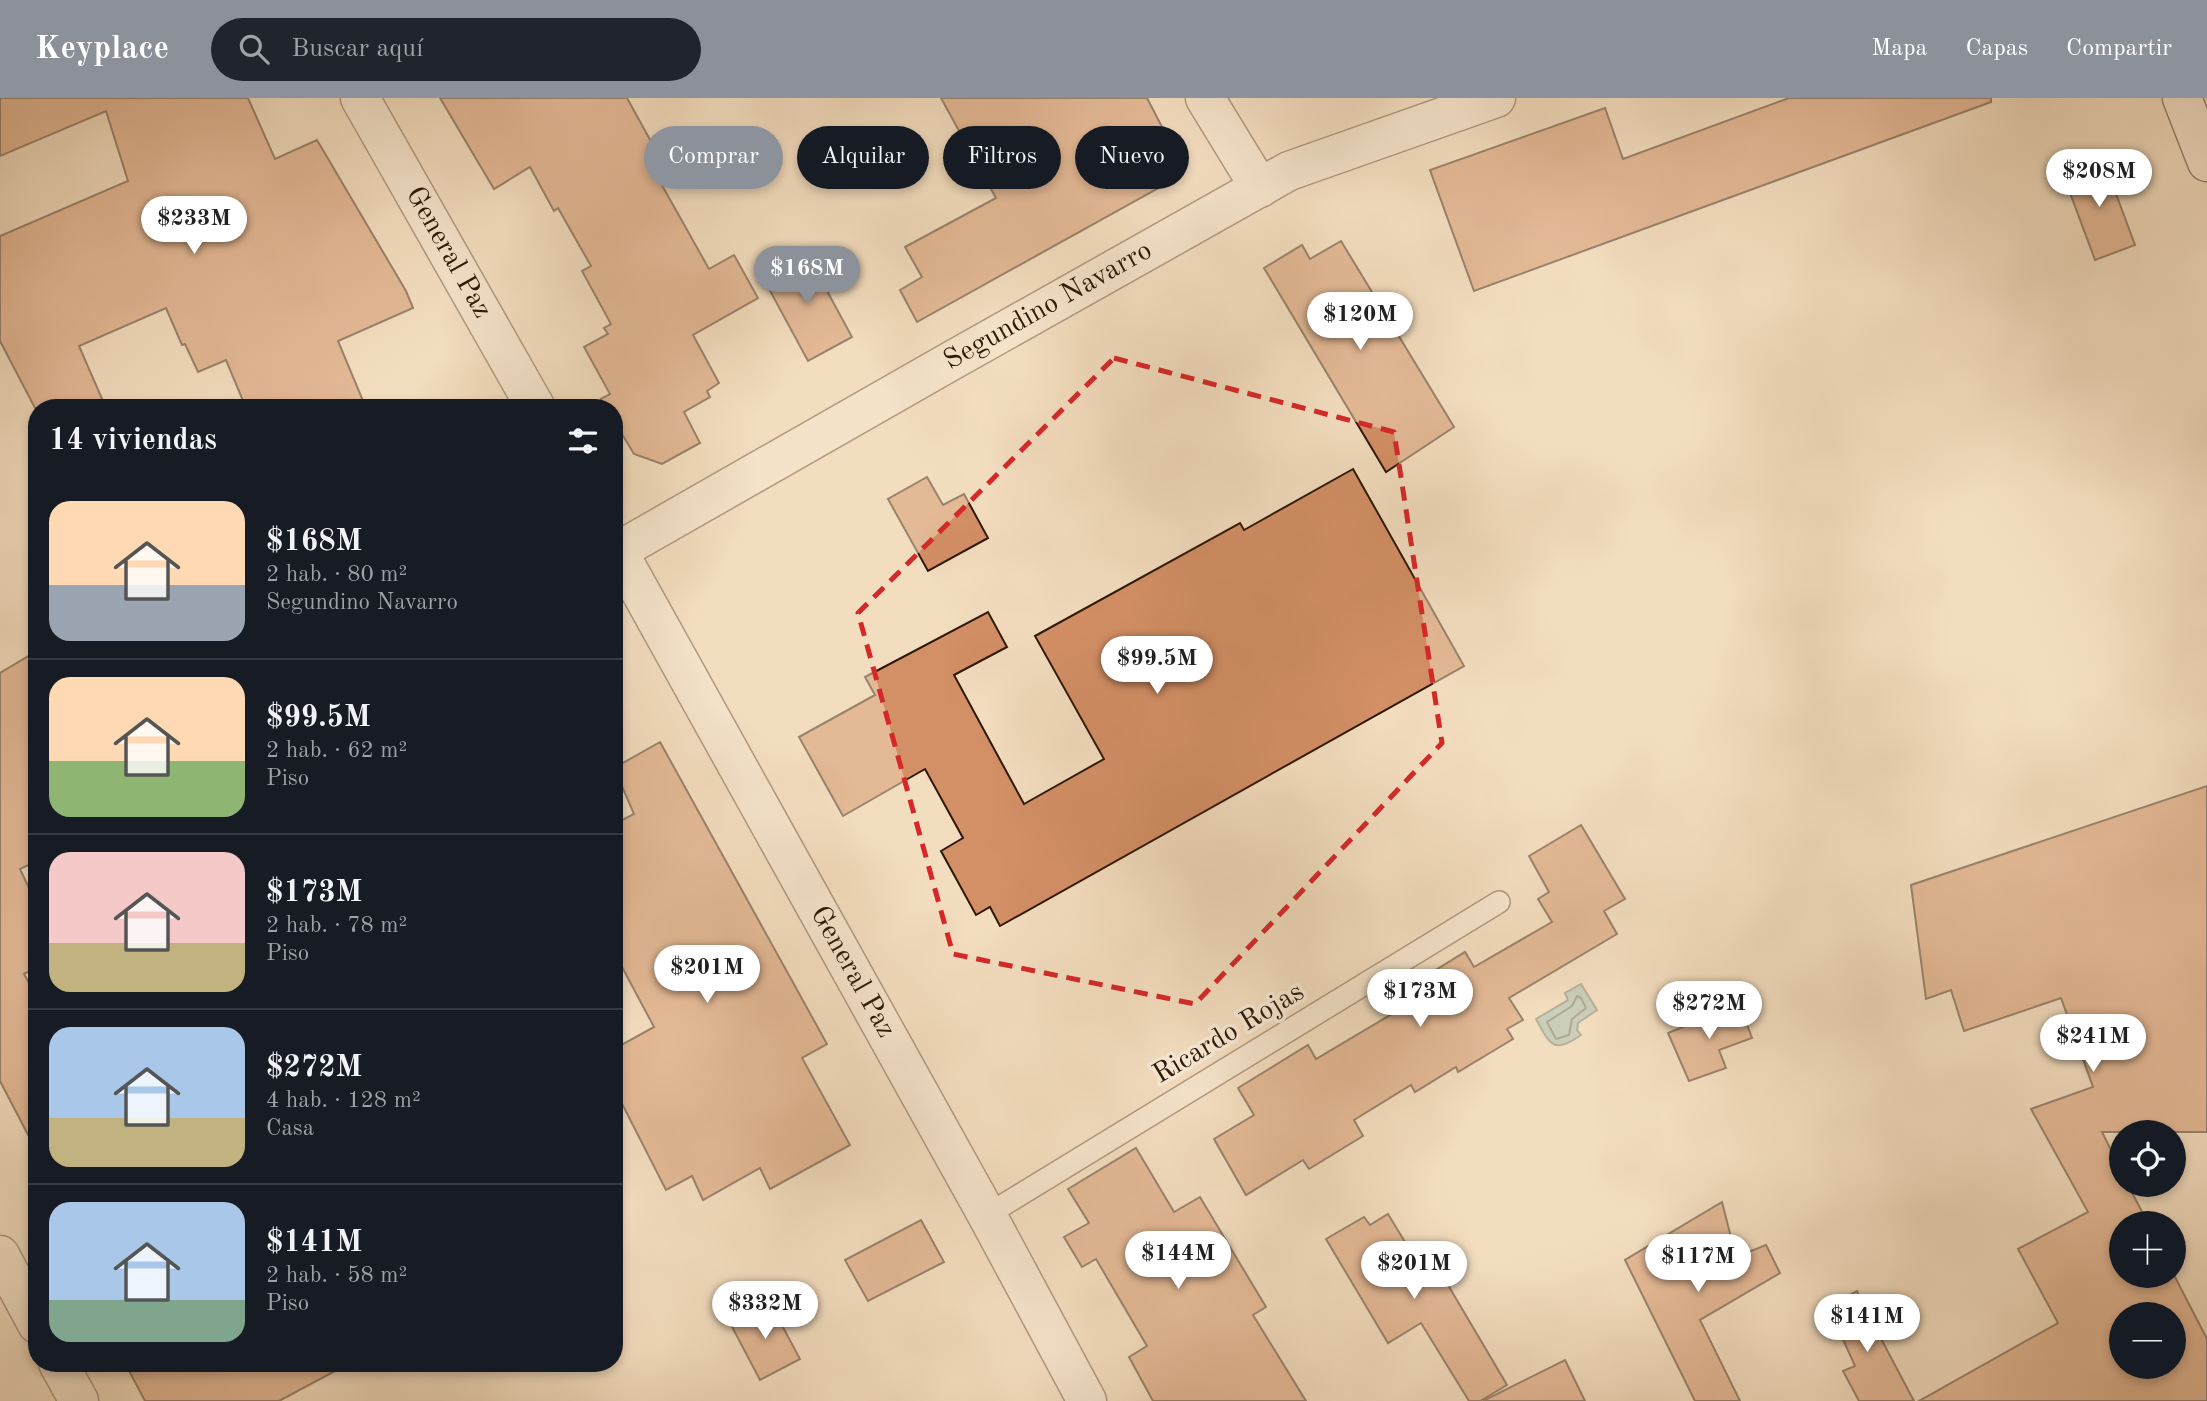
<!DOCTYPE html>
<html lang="es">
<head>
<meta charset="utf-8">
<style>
	body { margin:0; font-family:"Old Standard TT",serif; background:#20242c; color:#f1f3f6; height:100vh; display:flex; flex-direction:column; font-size:26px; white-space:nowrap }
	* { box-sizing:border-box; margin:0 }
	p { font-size:23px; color:#9ea1a6 }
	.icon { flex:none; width:38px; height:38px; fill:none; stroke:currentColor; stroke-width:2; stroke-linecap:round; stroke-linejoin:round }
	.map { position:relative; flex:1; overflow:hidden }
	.sheet { position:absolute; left:28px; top:301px; width:595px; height:973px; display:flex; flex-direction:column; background:#171b24; border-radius:28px; box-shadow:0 4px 10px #0003 }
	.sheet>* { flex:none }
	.banner { position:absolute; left:644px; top:28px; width:665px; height:63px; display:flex; gap:14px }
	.fabs { position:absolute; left:2109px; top:1022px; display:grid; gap:14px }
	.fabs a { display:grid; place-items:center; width:77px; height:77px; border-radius:50%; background:#171b24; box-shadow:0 4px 10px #0003; font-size:35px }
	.price { position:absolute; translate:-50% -60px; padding:0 16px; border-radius:24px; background:#fff; color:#222; font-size:23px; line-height:46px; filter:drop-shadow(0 2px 4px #0008) }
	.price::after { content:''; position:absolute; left:50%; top:42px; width:21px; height:16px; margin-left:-10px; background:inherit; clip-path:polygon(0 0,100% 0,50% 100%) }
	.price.active { background:#8c9099; color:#fff }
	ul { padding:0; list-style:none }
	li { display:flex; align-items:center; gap:21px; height:175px; padding:0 21px }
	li+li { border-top:2px solid #363941 }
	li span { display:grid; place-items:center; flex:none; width:196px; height:140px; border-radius:21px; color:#555 }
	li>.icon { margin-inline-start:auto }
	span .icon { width:84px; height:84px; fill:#fffc; stroke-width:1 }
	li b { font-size:30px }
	h2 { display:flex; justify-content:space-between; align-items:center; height:84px; padding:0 21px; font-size:30px }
	.tag { padding:0 24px; border-radius:32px; background:#171b24; box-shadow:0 4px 10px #0003; font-size:24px; line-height:63px }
	.tag.active { background:#8c9099; color:#fff }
	header { display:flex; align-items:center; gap:42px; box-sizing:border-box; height:98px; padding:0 35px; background:#8c9099; color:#fff }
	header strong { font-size:33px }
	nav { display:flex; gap:38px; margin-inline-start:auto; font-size:24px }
	.search { width:490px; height:63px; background:#20242c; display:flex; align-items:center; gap:18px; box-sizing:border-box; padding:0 24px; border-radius:38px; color:#9ea1a6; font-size:26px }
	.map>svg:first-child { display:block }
</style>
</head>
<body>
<header>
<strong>Keyplace</strong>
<div class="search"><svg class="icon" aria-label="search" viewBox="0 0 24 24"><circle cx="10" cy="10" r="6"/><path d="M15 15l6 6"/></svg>Buscar aquí</div>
<nav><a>Mapa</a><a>Capas</a><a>Compartir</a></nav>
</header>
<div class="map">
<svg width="2207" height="1303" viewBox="0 0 2207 1303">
	<rect width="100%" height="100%" fill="#f3ddbf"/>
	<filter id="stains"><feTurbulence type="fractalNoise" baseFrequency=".00286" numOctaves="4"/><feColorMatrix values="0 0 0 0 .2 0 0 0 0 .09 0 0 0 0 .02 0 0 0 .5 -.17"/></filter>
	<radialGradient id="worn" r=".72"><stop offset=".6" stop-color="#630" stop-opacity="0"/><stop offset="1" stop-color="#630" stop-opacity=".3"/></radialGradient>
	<path fill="#9bbcb1" stroke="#6f7a6d" stroke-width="2" d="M 1581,886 L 1597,912 L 1578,925 L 1577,932 L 1581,937 C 1553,957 1550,946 1536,921 L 1568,902 L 1565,895 Z"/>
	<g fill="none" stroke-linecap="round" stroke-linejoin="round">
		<path stroke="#646a5c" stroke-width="2" d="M 1577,898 L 1581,900 L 1586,910 L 1572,921 L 1569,937 L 1556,941 L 1547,924 L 1572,908 Z"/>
	</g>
	<g fill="#d38f65" stroke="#2e1706" stroke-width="2" fill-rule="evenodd">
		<path d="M 0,0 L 248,0 L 275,61 L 317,42 L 406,193 L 413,210 L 338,243 L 366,310 L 246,310 L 226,262 L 198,274 L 185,246 L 182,247 L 166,210 L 79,248 L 106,310 L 35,310 L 0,243 L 0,138 L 128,83 L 106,13 L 0,58 Z"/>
		<path d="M 440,0 L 627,0 L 664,67 L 654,73 L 709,171 L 734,157 L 758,200 L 693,237 L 719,285 L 707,293 L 710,299 L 684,314 L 700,345 L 662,366 L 634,356 L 614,323 L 614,310 L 606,310 L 601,301 L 610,296 L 584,249 L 608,236 L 604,230 L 611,226 L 582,173 L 591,168 L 558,110 L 554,113 L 530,69 L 494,91 Z"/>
		<path d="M 941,0 L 1147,0 L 1173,50 L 1162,88 L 917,224 L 900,192 L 922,179 L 905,149 L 996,100 Z"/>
		<path d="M 1789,0 L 1991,0 L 1991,4 L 1474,193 L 1430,72 L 1605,10 L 1623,61 Z"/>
		<path d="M 2103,61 L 2135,147 L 2095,162 L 2063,76 Z"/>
		<path d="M 1341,143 L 1454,329 L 1386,374 L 1264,170 L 1302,147 L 1310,161 Z"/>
		<path d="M 806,154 L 852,239 L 808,263 L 762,178 Z"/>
		<path d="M 1353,371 L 1464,568 L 1000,828 L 990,809 L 976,817 L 941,753 L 963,740 L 925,671 L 843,718 L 799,639 L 875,597 L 865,579 L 988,514 L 1007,549 L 954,577 L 1024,706 L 1104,661 L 1035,538 L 1240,425 L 1244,432 Z"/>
		<path d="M 927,379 L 943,407 L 964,396 L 988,440 L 928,473 L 888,401 Z"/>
		<path d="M 37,553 L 37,763 L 20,771 L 37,807 L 37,869 L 24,876 L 37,900 L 37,1054 L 0,983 L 0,575 Z"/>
		<path d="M 660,644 L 827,946 L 802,960 L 850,1047 L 770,1091 L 760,1070 L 703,1102 L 692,1078 L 666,1092 L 614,990 L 614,951 L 654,929 L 614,854 L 614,726 L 634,716 L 614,670 Z"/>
		<path d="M 2207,688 L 2207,1034 L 2102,1034 L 2121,1072 L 2121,1087 L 2128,1087 L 2148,1125 L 2121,1125 L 2121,1178 L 2174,1177 L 2207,1241 L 2207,1303 L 1919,1303 L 2058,1225 L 2018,1151 L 2088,1114 L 2031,1011 L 2093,989 L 2061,900 L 1964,933 L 1951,892 L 1926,901 L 1911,787 ZM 2121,1216 L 2174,1216 L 2174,1269 L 2121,1269 Z"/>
		<path d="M 1581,727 L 1625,801 L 1604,813 L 1617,836 L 1509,900 L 1523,922 L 1507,931 L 1513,941 L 1458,974 L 1456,969 L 1415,994 L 1411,987 L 1354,1022 L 1363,1038 L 1309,1071 L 1303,1062 L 1246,1097 L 1214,1041 L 1254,1017 L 1238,990 L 1308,947 L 1316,961 L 1429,894 L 1421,881 L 1465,854 L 1474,869 L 1552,824 L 1538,801 L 1549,794 L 1529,758 Z"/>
		<path d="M 1739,906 L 1752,940 L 1719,952 L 1726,970 L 1689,983 L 1668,935 Z"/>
		<path d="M 1136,1050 L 1174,1114 L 1200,1099 L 1266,1209 L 1253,1217 L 1306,1303 L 1153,1303 L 1129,1259 L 1147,1248 L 1096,1161 L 1082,1169 L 1064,1139 L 1089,1125 L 1068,1091 Z"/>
		<path d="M 1722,1104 L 1736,1159 L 1766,1147 L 1780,1175 L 1700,1222 L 1740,1303 L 1695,1303 L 1625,1162 Z"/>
		<path d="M 1388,1116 L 1422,1172 L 1435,1165 L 1507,1287 L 1480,1303 L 1469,1303 L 1421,1225 L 1388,1245 L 1326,1141 L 1364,1119 L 1370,1127 Z"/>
		<path d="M 921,1122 L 944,1164 L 868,1203 L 845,1162 Z"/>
		<path d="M 1857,1193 L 1887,1252 L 1914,1303 L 1859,1303 L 1843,1273 L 1855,1268 L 1828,1208 Z"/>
		<path d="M 769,1203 L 800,1261 L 760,1282 L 730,1225 Z"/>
		<path d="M 1565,1262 L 1585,1303 L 1483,1303 Z"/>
		<path d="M 125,1265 L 350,1265 L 279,1303 L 145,1303 Z"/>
	</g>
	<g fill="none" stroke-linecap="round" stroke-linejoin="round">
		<g stroke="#5f4834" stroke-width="24">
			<path id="lane" d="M 987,1117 L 1499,804"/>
		</g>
		<g stroke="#5f4834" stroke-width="41">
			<g id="street">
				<path id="s1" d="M 360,0 L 536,310"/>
				<path d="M 1205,0 L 1260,90"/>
				<path id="s2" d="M 614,446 L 987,1117 L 1087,1303"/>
				<path id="s3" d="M 618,453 L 951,263 L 1289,73 L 1496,0"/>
				<path d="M 0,1157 L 37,1226"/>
				<path d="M 58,1265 L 79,1303"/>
			</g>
		</g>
		<g stroke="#2e1706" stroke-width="41">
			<path id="secondary" d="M 2182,0 L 2207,64"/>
		</g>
		<use href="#lane" stroke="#f7e9d5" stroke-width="21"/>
		<use href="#street" stroke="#f7e9d5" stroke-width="38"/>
		<use href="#secondary" stroke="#f7e9d5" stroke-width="38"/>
	</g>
	<path d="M0 0H2207V1303H0ZM 1114,260 L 1394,334 L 1442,645 L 1195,906 L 953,856 L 858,515 Z" fill="#f3ddbf" fill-opacity=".55" fill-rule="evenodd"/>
	<path fill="none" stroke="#d62828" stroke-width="5" stroke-dasharray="14 9" stroke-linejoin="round" d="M 1114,260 L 1394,334 L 1442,645 L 1195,906 L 953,856 L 858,515 Z"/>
	<g text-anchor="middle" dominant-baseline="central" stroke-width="7" stroke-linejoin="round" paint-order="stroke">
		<g font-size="28" fill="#2e1706" stroke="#f7e9d5">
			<text stroke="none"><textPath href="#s1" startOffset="178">General Paz</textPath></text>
			<text stroke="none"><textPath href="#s3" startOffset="495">Segundino Navarro</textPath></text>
			<text stroke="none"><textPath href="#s2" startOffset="490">General Paz</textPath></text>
			<text transform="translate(1229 936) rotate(-31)">Ricardo Rojas</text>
		</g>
	</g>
	<rect width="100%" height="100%" filter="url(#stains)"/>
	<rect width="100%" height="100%" fill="url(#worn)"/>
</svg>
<div class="fabs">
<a><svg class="icon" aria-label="locate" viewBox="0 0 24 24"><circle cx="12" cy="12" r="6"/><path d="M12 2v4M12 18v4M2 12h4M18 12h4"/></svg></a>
<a>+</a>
<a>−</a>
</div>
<b class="price" style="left:2099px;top:111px">$208M</b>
<b class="price" style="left:194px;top:158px">$233M</b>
<b class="price active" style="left:807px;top:208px">$168M</b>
<b class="price" style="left:1360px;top:254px">$120M</b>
<b class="price" style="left:1157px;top:598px">$99.5M</b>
<b class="price" style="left:707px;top:907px">$201M</b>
<b class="price" style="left:1420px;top:931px">$173M</b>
<b class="price" style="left:1709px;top:943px">$272M</b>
<b class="price" style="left:2093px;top:976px">$241M</b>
<b class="price" style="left:1178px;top:1193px">$144M</b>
<b class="price" style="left:1698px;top:1196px">$117M</b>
<b class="price" style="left:1414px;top:1203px">$201M</b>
<b class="price" style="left:765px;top:1243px">$332M</b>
<b class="price" style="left:1867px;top:1256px">$141M</b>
<div class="banner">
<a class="tag active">Comprar</a>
<a class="tag">Alquilar</a>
<a class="tag">Filtros</a>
<a class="tag">Nuevo</a>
</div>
<section class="sheet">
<h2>14 viviendas<svg class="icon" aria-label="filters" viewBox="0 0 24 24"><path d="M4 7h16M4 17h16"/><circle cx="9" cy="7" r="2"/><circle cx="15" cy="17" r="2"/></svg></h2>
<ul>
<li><span style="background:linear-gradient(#ffd9b3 60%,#9aa5b1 0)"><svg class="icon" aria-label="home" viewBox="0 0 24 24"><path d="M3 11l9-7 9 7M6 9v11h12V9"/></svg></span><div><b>$168M</b><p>2 hab. · 80 m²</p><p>Segundino Navarro</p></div></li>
<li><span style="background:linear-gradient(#ffd9b3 60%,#8fb573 0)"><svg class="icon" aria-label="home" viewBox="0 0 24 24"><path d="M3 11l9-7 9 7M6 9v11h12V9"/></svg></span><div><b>$99.5M</b><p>2 hab. · 62 m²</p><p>Piso</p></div></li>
<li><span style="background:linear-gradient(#f6c9c9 65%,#c2b280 0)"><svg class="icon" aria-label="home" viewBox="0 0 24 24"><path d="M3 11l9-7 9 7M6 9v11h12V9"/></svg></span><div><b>$173M</b><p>2 hab. · 78 m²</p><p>Piso</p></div></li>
<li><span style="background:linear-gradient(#a9c7e8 65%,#c2b280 0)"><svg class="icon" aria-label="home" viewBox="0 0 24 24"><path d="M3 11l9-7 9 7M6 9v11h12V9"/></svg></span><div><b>$272M</b><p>4 hab. · 128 m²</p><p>Casa</p></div></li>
<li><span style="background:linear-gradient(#a9c7e8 70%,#7fa58c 0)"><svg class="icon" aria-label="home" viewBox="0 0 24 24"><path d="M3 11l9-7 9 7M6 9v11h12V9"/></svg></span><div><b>$141M</b><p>2 hab. · 58 m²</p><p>Piso</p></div></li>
</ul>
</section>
</div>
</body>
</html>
